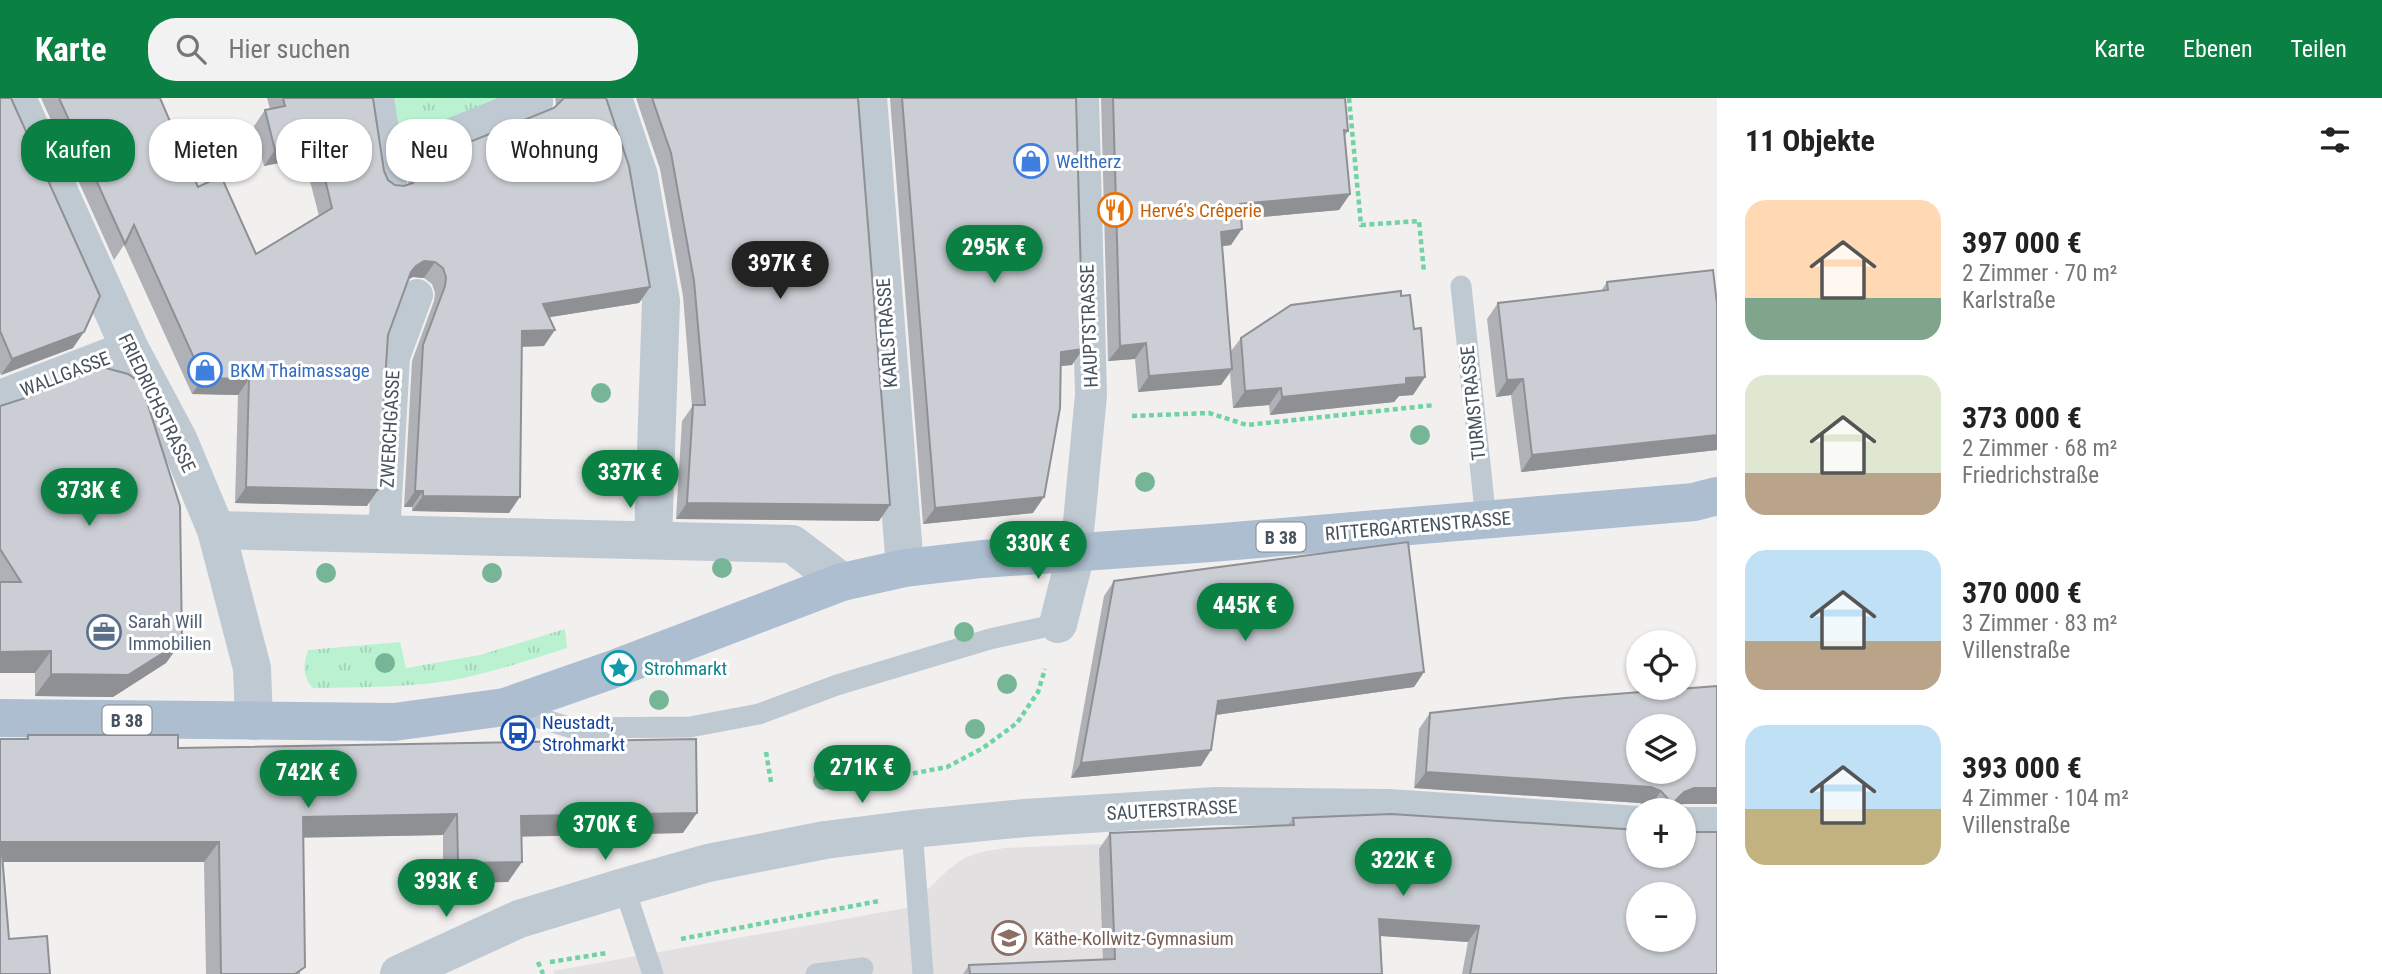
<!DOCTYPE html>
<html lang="de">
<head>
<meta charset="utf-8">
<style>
	body { margin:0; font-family:"Roboto Condensed",sans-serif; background:#f2f2f2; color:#222; height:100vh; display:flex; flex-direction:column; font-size:26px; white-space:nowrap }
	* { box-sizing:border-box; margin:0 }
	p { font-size:23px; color:#767676 }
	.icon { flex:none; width:38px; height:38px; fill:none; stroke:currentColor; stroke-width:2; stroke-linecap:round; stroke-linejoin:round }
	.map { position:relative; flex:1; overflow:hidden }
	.panel { display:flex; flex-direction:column; background:#fff; width:665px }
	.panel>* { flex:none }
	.banner { position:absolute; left:21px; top:21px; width:665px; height:63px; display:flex; gap:14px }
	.controls { position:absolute; left:1626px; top:532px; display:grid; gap:14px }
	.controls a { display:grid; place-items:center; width:70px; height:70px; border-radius:50%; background:#fff; box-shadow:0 2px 5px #0004; font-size:35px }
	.price { position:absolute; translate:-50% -60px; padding:0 16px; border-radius:24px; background:#0b8043; color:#fff; font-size:23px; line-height:46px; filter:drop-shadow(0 2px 4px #0008) }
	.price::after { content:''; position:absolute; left:50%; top:42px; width:21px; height:16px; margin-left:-10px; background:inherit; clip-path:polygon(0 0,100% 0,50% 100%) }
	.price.active { background:#222; color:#fff }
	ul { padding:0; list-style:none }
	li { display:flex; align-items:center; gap:21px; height:175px; padding:0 28px }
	li span { display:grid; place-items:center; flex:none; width:196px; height:140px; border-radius:21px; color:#555 }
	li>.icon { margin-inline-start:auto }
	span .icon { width:84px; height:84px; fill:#fffc; stroke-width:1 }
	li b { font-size:30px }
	h2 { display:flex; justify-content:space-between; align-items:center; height:84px; padding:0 28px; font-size:30px }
	.tag { padding:0 24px; border-radius:28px; background:#fff; box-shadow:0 2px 5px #0004; font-size:24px; line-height:63px }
	.tag.active { background:#0b8043; color:#fff }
	header { display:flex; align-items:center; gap:42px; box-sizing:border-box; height:98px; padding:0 35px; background:#0b8043; color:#fff }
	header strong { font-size:33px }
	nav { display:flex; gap:38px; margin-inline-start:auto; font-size:24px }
	.search { width:490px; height:63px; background:#f2f2f2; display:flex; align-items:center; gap:18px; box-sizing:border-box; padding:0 24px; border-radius:28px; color:#767676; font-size:26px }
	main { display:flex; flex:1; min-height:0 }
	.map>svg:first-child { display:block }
</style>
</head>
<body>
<header>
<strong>Karte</strong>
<div class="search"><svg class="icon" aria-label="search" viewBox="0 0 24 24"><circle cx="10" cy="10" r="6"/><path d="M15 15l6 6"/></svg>Hier suchen</div>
<nav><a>Karte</a><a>Ebenen</a><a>Teilen</a></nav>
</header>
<main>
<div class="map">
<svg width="1717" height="876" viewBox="0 0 1717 876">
	<defs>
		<pattern id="grass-tufts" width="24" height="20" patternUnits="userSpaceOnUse" patternTransform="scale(1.75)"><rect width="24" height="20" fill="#baf2d1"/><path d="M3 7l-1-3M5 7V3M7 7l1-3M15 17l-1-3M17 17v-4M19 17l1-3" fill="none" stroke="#a1d1b6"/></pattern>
	</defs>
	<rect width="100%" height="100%" fill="#f2efef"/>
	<path fill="#e3e0e1" d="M 1273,739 L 1282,876 L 554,876 L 553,873 L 923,807 L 923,796 L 949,771 L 964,760 L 981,754 L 1005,750 Z"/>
	<g fill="url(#grass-tufts)">
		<path d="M 384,0 L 528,0 L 393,54 Z"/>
		<path d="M 565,531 L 567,550 C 533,561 499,572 464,580 C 415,590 363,589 313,590 C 302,579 303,567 308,552 L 400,544 L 406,570 L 480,557 Z"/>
	</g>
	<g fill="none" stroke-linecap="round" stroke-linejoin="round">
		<g stroke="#70d3a4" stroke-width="4.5" stroke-dasharray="5 3.5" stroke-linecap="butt">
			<path d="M 1349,0 L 1361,127 L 1419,123 L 1424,174"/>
			<path d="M 1132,318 L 1209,315 L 1247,327 L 1435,307"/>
			<path d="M 766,654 L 771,684"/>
			<path d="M 846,688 L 947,669 L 983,650 L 1017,625 L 1038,594 L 1045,571"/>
			<path d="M 681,841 L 879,803"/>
			<path d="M 538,864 L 543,876"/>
			<path d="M 550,864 L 607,855"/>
		</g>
		<g stroke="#bfc9d2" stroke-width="21">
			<path d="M 1461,188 L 1486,422"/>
			<path d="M 510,611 L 572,630 L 690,629 L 759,616 L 837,587 L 990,541 L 1058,526"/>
			<path d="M 912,731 L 923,876"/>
			<path d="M 624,789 L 653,876"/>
			<path d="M 816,876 L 863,870"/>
		</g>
		<g stroke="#bfc9d2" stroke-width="32">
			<path d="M 378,0 L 391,86"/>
			<path d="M 384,437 L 394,259 L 417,197"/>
			<path d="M 1076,455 L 1091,297 L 1083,0"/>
		</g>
		<g stroke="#bfc9d2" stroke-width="38">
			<path d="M 17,0 L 130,251 L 179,343 L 216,432 L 252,570 L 254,623"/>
			<path d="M 613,0 L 639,78 L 661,203 L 653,442"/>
			<path d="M 868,0 L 905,470"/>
			<path d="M 390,64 L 534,6 L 534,0"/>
			<path d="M 0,301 L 130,251"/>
			<path d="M 216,432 L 792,446 L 842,484"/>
			<path d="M 1058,526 L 1076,455"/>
			<path d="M 1684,728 L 1717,728"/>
			<path d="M 399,876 L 519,821 L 624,789 L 708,765 L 825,742 L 912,731 L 1025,720 L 1216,708 L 1388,710 L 1638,727"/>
		</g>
		<path stroke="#adbed0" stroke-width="38" d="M 0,620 L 394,624 L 505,609 L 611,572 L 842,484 L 905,470 L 982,461 L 1211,445 L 1694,404 L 1717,398"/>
	</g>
	<g fill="#76b596">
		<circle cx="601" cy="295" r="10"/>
		<circle cx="1420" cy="337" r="10"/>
		<circle cx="607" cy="367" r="10"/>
		<circle cx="1145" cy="384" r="10"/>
		<circle cx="722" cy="470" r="10"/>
		<circle cx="326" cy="475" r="10"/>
		<circle cx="492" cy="475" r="10"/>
		<circle cx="964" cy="534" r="10"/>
		<circle cx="385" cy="565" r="10"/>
		<circle cx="1007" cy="586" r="10"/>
		<circle cx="659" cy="602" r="10"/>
		<circle cx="975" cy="631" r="10"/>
		<circle cx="888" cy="667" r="10"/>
		<circle cx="823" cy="682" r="10"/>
	</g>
	<g fill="#afb1b6">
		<path d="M 0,0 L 73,250 L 1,277 L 0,275 Z"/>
		<path d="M 41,0 L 160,0 L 198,89 L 256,156 L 319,118 L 304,60 L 264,68 L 254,28 L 265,12 L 270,11 L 267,0 L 373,0 L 384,73 L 388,82 L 395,87 L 404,88 L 408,87 L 409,80 L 420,64 L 555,9 L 556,6 L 555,0 L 606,0 L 650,189 L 639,205 L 549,219 L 544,248 L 521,249 L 509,415 L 412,413 L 412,409 L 404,409 L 412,263 L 434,203 L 435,195 L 432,186 L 424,180 L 413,179 L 408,182 L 388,237 L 367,408 L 235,405 L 238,297 L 192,296 L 124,147 L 114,162 Z"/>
		<path d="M 636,0 L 858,0 L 879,423 L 676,421 L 682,323 L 692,309 L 683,198 L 660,71 Z"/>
		<path d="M 890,0 L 1076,0 L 1072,267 L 1061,268 L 1033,415 L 923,426 Z"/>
		<path d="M 1101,0 L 1345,0 L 1348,33 L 1344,39 L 1350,96 L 1339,112 L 1241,121 L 1231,147 L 1222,148 L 1231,253 L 1241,240 L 1401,198 L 1414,231 L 1425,279 L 1413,297 L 1399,298 L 1394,304 L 1270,317 L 1269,307 L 1233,310 L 1230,275 L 1221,287 L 1138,294 L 1135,261 L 1108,263 Z"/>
		<path d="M 1607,184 L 1717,206 L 1717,352 L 1521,374 L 1511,297 L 1496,299 L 1487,221 L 1498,205 L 1601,193 Z"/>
		<path d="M 34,295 L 182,543 L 166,565 L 113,599 L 35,598 L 35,575 L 0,575 L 0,308 L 32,298 Z"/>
		<path d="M 1114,483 L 1424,574 L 1414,589 L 1216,617 L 1211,652 L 1201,668 L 1071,680 L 1104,498 Z"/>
		<path d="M 1430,615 L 1717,706 L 1683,706 L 1674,709 L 1673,712 L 1653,712 L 1650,709 L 1640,705 L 1414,690 L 1419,631 Z"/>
		<path d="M 28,637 L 178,650 L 683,735 L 522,738 L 508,784 L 443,785 L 443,737 L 303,739 L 300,876 L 206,876 L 204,764 L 3,764 L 9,841 L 0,876 L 0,641 L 25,641 Z"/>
		<path d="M 1293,720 L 1717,876 L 1462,876 L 1468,844 L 1380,838 L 1382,876 L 1103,862 L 1099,751 L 1110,735 L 1288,727 Z"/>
		<path d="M 969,867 L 970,876 L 963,876 Z"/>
	</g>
	<g fill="#8e9094">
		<path d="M 316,44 L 304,60 L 264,68 L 275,52 Z"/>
		<path d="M 1350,96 L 1339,112 L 1229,122 L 1240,106 Z"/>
		<path d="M 1242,131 L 1231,147 L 1210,150 L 1221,134 Z"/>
		<path d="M 424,163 L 435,164 L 424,180 L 413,179 L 405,183 L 416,168 Z"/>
		<path d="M 650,189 L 639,205 L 532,222 L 543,206 Z"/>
		<path d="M 555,232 L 544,248 L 510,249 L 522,233 Z"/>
		<path d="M 84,234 L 73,250 L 1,277 L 12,261 Z"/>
		<path d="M 1146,245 L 1135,261 L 1108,263 L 1120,248 Z"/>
		<path d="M 1083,251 L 1072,267 L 1050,269 L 1061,254 Z"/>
		<path d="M 1232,271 L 1221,287 L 1138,294 L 1149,278 Z"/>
		<path d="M 1425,279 L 1413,297 L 1399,298 L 1394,304 L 1270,317 L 1282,299 L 1406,280 Z"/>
		<path d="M 203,280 L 249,281 L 238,297 L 192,296 Z"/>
		<path d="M 1523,281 L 1511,297 L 1496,299 L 1507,282 Z"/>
		<path d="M 1281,290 L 1269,307 L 1233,310 L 1245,293 Z"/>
		<path d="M 1717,337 L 1717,352 L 1521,374 L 1532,357 Z"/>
		<path d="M 246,389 L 378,392 L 367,408 L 235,405 Z"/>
		<path d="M 415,393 L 423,393 L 412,409 L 404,409 Z"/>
		<path d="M 423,398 L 520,399 L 509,415 L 412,413 Z"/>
		<path d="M 1044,399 L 1033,415 L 923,426 L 935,410 Z"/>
		<path d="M 687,405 L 890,407 L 879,423 L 676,421 Z"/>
		<path d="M 182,543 L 166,565 L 113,599 L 35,598 L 51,576 Z"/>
		<path d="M 51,553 L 35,575 L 0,575 L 0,554 Z"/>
		<path d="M 1424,574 L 1414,589 L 1208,618 L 1218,603 Z"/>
		<path d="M 1211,652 L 1201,668 L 1071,680 L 1081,665 Z"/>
		<path d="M 1426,674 L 1651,689 L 1661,693 L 1650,709 L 1640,705 L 1414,690 Z"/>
		<path d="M 1694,690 L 1717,690 L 1717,706 L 1683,706 L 1673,709 L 1676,702 L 1684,694 Z"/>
		<path d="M 697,715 L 683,735 L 507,739 L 521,718 Z"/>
		<path d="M 457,716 L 443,737 L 289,740 L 303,719 Z"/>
		<path d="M 1,744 L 219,744 L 204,764 L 0,764 Z"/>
		<path d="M 522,764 L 508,784 L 443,785 L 458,765 Z"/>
		<path d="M 1379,821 L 1479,828 L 1468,844 L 1368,837 Z"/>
	</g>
	<g fill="#cbced4" stroke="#8e9094" stroke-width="2" fill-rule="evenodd">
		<path d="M 0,0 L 11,0 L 100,198 L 84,234 L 12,261 L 0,233 Z"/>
		<path d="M 59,0 L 160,0 L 198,89 L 221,78 L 256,156 L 332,110 L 316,44 L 275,52 L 265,12 L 285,8 L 283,0 L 373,0 L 384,73 L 388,82 L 395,87 L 404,88 L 413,85 L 419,77 L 420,64 L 554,10 L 564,0 L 606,0 L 629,68 L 650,189 L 543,206 L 555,232 L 522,233 L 520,399 L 423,398 L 423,393 L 415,393 L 423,247 L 445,188 L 446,179 L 443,170 L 435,164 L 424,163 L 416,168 L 411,174 L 388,237 L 378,392 L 246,389 L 249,281 L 203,280 L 134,127 L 125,146 Z"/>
		<path d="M 652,0 L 858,0 L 890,407 L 687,405 L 693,307 L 705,307 L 694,183 L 671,55 Z"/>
		<path d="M 902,0 L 1076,0 L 1083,251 L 1061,254 L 1060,310 L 1044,399 L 935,410 Z"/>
		<path d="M 1113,0 L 1345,0 L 1348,33 L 1344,32 L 1350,96 L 1240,106 L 1242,131 L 1221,134 L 1232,271 L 1149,278 L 1146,245 L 1120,248 Z"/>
		<path d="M 1713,172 L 1717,206 L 1717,337 L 1532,357 L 1523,281 L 1507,282 L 1498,205 L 1608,192 L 1607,184 Z"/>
		<path d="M 1401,193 L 1401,198 L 1410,197 L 1414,231 L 1421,230 L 1425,279 L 1406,280 L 1406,286 L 1282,299 L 1281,290 L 1245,293 L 1241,240 L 1291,207 Z"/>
		<path d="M 102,269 L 128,276 L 141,285 L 180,408 L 182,543 L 128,577 L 51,576 L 51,553 L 0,554 L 0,484 L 21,484 L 0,451 L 0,308 L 35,297 L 34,295 Z"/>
		<path d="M 1408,444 L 1424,574 L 1218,603 L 1211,652 L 1081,665 L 1114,483 Z"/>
		<path d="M 1717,588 L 1717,690 L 1694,690 L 1684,694 L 1676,702 L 1673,712 L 1671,712 L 1668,701 L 1661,693 L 1651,689 L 1426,674 L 1430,615 L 1565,600 ZM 1638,628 L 1684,628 L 1684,674 L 1638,674 Z"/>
		<path d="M 28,637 L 178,637 L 178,650 L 696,641 L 697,715 L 521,718 L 522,764 L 458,765 L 457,716 L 303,719 L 305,869 L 295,876 L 221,876 L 219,744 L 1,744 L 9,841 L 47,838 L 50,876 L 0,876 L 0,641 L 28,641 Z"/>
		<path d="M 1391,716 L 1638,732 L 1638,758 L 1684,758 L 1684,731 L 1694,734 L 1717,734 L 1717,876 L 1470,876 L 1479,828 L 1379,821 L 1382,876 L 970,876 L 969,867 L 1115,861 L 1110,735 L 1294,727 L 1293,720 ZM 1638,796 L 1684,796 L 1684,842 L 1638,842 Z"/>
	</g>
	<defs>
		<g id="shop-ring" transform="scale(1.75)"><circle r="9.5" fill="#fff" stroke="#3f7fe0" stroke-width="1.5"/><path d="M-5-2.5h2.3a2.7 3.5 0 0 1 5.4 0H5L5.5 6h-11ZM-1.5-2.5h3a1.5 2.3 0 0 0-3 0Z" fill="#3f7fe0"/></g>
		<g id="restaurant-ring" transform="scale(1.75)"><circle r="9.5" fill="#fff" stroke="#e8710a" stroke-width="1.5"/><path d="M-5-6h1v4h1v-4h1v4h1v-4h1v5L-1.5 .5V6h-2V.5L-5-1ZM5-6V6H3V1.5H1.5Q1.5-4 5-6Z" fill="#e8710a"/></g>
		<g id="office-ring" transform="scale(1.75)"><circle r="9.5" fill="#fff" stroke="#5c6f8a" stroke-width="1.5"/><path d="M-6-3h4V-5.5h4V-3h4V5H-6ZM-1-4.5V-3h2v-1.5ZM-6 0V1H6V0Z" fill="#5c6f8a"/></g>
		<g id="sight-ring" transform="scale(1.75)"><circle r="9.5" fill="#fff" stroke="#0f9aa8" stroke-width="1.5"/><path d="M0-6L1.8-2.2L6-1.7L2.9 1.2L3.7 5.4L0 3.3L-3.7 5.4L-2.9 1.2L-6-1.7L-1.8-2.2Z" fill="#0f9aa8"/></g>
		<g id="bus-ring" transform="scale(1.75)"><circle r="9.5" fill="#fff" stroke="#1a4fb4" stroke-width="1.5"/><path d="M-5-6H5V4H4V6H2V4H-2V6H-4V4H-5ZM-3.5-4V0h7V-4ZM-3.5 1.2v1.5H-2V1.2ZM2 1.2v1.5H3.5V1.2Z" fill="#1a4fb4"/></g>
		<g id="school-ring" transform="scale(1.75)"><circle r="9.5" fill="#fff" stroke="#8d6e63" stroke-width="1.5"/><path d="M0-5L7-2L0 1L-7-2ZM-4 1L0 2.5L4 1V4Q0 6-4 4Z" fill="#8d6e63"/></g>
	</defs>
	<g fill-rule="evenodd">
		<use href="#shop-ring" x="1031" y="63"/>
		<use href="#restaurant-ring" x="1115" y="112"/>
		<use href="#shop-ring" x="205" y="272"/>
		<use href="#office-ring" x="104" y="534"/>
		<use href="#sight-ring" x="619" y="570"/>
		<use href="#bus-ring" x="518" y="635"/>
		<use href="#school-ring" x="1009" y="840"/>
	</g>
	<g text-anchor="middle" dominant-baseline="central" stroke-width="6" stroke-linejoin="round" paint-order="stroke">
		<g fill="#fff" stroke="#7e868e" stroke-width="2">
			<rect x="1256.5" y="424.5" width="49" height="29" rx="5"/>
			<rect x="102.5" y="607.5" width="49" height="29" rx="5"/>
		</g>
		<g font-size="18" font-weight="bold" fill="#46525e">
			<text x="1281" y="439">B 38</text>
			<text x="127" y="622">B 38</text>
		</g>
		<g font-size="19" fill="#366cbe" stroke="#fff" text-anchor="start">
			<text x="1056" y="63">Weltherz</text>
			<text x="230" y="272">BKM Thaimassage</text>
		</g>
		<g font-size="19" fill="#c56008" stroke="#fff" text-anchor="start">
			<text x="1140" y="112">Hervé's Crêperie</text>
		</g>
		<g font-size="19" fill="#46525e" stroke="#fff">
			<text transform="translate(1089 228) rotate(-92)">HAUPTSTRASSE</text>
			<text transform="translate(887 235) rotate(-94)">KARLSTRASSE</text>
			<text transform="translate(65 276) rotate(-21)">WALLGASSE</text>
			<text transform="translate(157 305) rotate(64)">FRIEDRICHSTRASSE</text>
			<text transform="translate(1473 305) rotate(-96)">TURMSTRASSE</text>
			<text transform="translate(390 331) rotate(-87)">ZWERCHGASSE</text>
			<text transform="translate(1418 428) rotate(-5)">RITTERGARTENSTRASSE</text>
			<text transform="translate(1172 712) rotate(-3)">SAUTERSTRASSE</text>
		</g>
		<g font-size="19" fill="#4e5e75" stroke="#fff" text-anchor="start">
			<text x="128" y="523">Sarah Will<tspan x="128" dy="22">Immobilien</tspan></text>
		</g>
		<g font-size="19" fill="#0d838f" stroke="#fff" text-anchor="start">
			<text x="644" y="570">Strohmarkt</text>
		</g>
		<g font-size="19" fill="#164399" stroke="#fff" text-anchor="start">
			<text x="542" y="624">Neustadt,<tspan x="542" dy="22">Strohmarkt</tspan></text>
		</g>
		<g font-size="19" fill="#785e54" stroke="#fff" text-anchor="start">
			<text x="1034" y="840">Käthe-Kollwitz-Gymnasium</text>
		</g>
	</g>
</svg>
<div class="controls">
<a><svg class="icon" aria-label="locate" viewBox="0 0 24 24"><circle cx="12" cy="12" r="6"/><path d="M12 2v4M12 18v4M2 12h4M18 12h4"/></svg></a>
<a><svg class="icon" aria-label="layers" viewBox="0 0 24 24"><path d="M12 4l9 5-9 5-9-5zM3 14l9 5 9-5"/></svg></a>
<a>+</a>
<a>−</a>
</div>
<b class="price" style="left:994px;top:187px">295K €</b>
<b class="price active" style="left:780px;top:203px">397K €</b>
<b class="price" style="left:630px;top:412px">337K €</b>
<b class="price" style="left:89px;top:430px">373K €</b>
<b class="price" style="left:1038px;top:483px">330K €</b>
<b class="price" style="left:1245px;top:545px">445K €</b>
<b class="price" style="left:862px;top:707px">271K €</b>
<b class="price" style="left:308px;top:712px">742K €</b>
<b class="price" style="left:605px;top:764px">370K €</b>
<b class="price" style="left:1403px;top:800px">322K €</b>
<b class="price" style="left:446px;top:821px">393K €</b>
<div class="banner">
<a class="tag active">Kaufen</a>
<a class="tag">Mieten</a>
<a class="tag">Filter</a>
<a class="tag">Neu</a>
<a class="tag">Wohnung</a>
</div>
</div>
<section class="panel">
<h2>11 Objekte<svg class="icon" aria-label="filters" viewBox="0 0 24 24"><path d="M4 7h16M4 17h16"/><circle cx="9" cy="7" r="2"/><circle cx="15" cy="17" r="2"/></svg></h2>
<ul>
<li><span style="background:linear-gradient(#ffd9b3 70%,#7fa58c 0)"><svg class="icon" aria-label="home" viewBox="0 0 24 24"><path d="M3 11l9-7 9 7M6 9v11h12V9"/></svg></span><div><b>397 000 €</b><p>2 Zimmer · 70 m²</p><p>Karlstraße</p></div></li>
<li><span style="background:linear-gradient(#dfe7d0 70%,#b9a48a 0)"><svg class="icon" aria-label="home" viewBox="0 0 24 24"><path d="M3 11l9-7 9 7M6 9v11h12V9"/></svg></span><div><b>373 000 €</b><p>2 Zimmer · 68 m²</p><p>Friedrichstraße</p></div></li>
<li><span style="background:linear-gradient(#bfe0f5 65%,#b9a48a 0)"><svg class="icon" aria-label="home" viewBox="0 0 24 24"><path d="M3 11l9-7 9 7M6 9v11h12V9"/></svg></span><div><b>370 000 €</b><p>3 Zimmer · 83 m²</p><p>Villenstraße</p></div></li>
<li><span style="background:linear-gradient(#bfe0f5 60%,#c2b280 0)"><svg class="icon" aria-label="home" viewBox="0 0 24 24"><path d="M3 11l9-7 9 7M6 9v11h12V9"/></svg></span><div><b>393 000 €</b><p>4 Zimmer · 104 m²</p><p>Villenstraße</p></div></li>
</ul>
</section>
</main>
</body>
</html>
